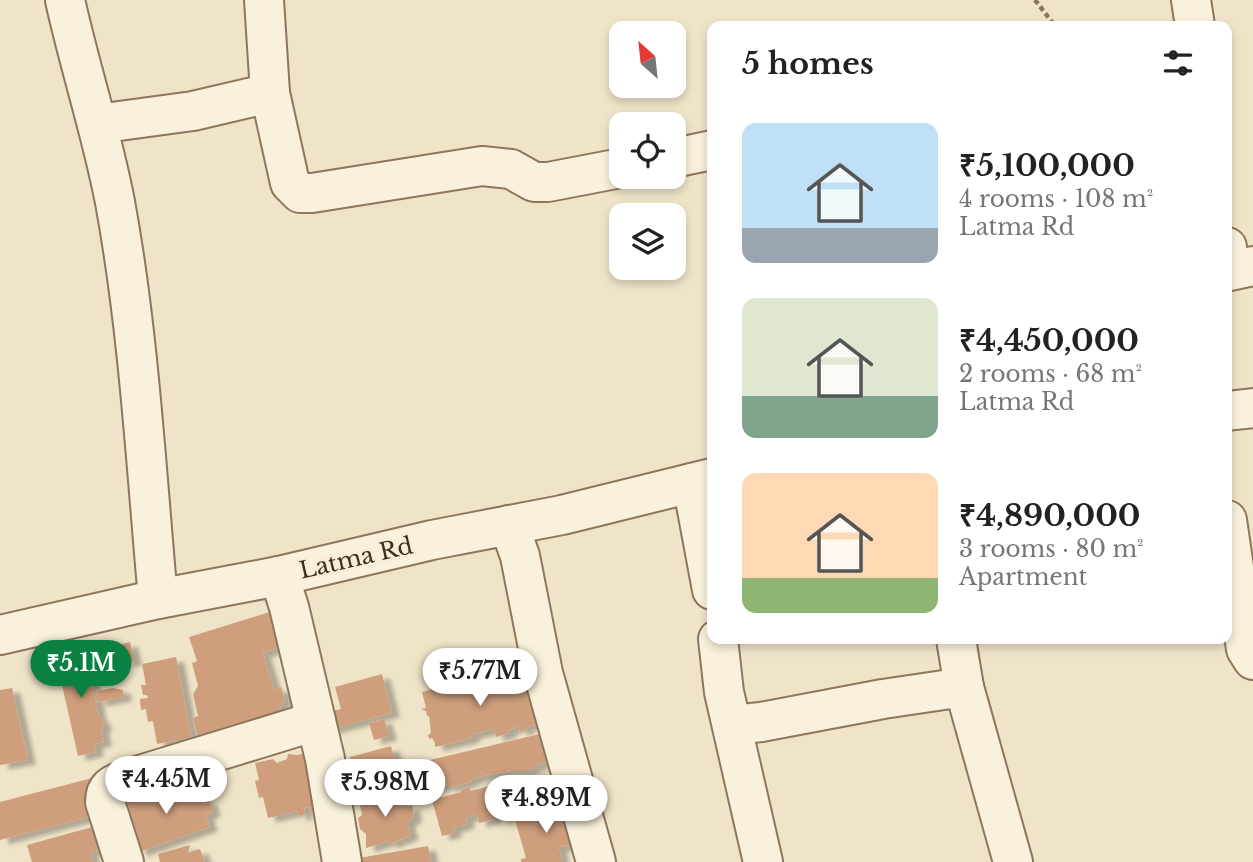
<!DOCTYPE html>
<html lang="en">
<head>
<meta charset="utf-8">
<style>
	body { margin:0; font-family:"Libre Baskerville",serif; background:#f6f6f6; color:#222; height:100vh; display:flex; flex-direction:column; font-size:26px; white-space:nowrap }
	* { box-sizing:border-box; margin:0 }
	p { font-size:23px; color:#767676 }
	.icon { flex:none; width:38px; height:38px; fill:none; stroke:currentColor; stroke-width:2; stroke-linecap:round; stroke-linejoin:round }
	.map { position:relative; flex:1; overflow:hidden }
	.sheet { position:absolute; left:707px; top:21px; width:525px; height:623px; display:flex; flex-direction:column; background:#fff; border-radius:14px; box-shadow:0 4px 10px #0003 }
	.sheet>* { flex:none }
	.needle { width:46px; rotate:333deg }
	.buttons { position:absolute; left:609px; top:21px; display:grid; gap:14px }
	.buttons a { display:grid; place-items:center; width:77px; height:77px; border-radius:14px; background:#fff; box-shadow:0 4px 10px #0003; font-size:35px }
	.price { position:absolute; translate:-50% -60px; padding:0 16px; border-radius:24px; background:#fff; color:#222; font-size:23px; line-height:46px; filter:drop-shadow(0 2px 4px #0008) }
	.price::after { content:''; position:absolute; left:50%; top:42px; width:21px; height:16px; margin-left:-10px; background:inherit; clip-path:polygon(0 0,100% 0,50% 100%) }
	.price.on { background:#0b8043; color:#fff }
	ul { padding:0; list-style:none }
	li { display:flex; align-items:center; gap:21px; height:175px; padding:0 35px }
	li span { display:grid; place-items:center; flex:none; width:196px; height:140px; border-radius:14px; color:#555 }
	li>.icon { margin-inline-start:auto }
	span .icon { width:84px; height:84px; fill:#fffc; stroke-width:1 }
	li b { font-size:30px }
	h2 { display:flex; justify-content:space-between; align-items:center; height:84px; padding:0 35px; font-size:30px }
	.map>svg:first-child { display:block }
</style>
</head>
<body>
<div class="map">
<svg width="1253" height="862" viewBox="0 0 1253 862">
	<defs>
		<filter id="shadow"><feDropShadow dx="8" dy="4.5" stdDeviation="2" flood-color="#0004"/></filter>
	</defs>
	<rect width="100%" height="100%" fill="#f0e4c8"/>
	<g fill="#cf9f7d" filter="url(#shadow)">
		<path d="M 273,611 L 283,646 L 263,653 L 274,689 L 281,687 L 285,701 L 280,706 L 283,720 L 199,741 L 193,718 L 198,716 L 193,694 L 198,686 L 192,663 L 197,661 L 189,637 Z"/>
		<path d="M 130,642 L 134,661 L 126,663 L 122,644 Z"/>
		<path d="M 93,653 L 97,673 L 91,675 L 99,718 L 102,719 L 104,727 L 101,728 L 104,742 L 94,744 L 96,752 L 78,756 L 62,685 L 57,684 L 52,661 Z"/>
		<path d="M 176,657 L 191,737 L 157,744 L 153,721 L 148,722 L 146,709 L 141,710 L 140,699 L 148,698 L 147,695 L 143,695 L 141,685 L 146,685 L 142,664 Z"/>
		<path d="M 514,669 L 515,675 L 525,673 L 528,682 L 527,688 L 530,691 L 539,724 L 525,727 L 526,730 L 520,732 L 519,727 L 508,730 L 509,733 L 496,737 L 494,729 L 471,735 L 472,738 L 435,747 L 435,743 L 432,738 L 429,739 L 428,735 L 431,733 L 429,716 L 427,716 L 426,711 L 421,709 L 426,708 L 422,692 L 462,682 L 464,688 L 481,684 L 479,676 L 499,671 L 500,676 L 506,674 L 505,671 Z"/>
		<path d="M 382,674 L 392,713 L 328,730 L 324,713 L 341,709 L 335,687 Z"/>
		<path d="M 12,688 L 28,760 L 0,765 L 0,690 Z"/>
		<path d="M 113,688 L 123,690 L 124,697 L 98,702 L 96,691 Z"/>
		<path d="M 384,719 L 389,736 L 374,740 L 369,723 Z"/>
		<path d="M 540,734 L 541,739 L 548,738 L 554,761 L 538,765 L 527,771 L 510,771 L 477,777 L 467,783 L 448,788 L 448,785 L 437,788 L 430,760 Z"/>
		<path d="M 391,746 L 400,779 L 359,791 L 350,757 Z"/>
		<path d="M 310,752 L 324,807 L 311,812 L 309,807 L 304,808 L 305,814 L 299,817 L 298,811 L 268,818 L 263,797 L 259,798 L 255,781 L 259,780 L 255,763 L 273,759 L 277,763 L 287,759 L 288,754 L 297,755 Z"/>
		<path d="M 531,775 L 539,808 L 500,818 L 498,811 L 492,813 L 494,819 L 479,823 L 477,814 L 465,818 L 467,824 L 453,828 L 454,833 L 442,836 L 432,800 L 461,792 L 460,790 L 470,787 L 471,791 Z"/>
		<path d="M 92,778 L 101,814 L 0,840 L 0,802 Z"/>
		<path d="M 157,785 L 162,798 L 199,786 L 204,801 L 209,799 L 213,812 L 206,815 L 210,827 L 139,852 L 126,814 L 130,811 L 125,796 Z"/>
		<path d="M 399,792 L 402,807 L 412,805 L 414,817 L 407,823 L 411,835 L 390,844 L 389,841 L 366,848 L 366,834 L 360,829 L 358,818 L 362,815 L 359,800 Z"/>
		<path d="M 543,808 L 544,813 L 568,808 L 580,843 L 559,847 L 562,862 L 521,862 L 521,859 L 526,858 L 515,820 L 531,817 L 530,811 Z"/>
		<path d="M 92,827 L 98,850 L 90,852 L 93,862 L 32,862 L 27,845 Z"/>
		<path d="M 190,845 L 188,853 L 200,849 L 205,862 L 160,862 L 158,854 Z"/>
		<path d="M 428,846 L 431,862 L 359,862 L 359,858 Z"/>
	</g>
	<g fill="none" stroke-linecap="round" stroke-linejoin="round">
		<g stroke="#8d765c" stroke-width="42">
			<g id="minor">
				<path d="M 65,0 C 80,68 102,134 115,202 C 139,333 146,466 158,599"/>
				<path d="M 1191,0 L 1195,26"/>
				<path d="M 270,93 L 290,183 L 300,193 L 312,193 L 482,166 L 511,169 L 534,182 L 548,182 L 621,168"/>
				<path d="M 97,124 L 193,111 L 270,93 L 264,0"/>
				<path d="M 674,158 L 712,150"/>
				<path d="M 1227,247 L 1230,271 L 1253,266"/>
				<path d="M 1227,411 L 1253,408"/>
				<path d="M 692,483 L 712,590"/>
				<path d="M 1227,520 L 1246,649 L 1253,660"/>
				<path d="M 509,525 L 520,556 L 543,673 L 596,862"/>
				<path d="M 279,576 L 289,607 L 325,759 L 342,862"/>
				<path d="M 0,635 L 158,599 L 279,576 L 432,540 L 562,515 L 712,478"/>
				<path d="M 718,639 L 724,692 L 763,862"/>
				<path d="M 956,639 L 964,687 L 1013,862"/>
				<path d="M 732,725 L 761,722 L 883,699 L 964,687"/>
				<path d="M 124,862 L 105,802 C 105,786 114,784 127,779 L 316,721"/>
			</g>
		</g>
		<path stroke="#8d765c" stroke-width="4.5" stroke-dasharray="5 3.5" stroke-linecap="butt" d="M 1035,0 L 1055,26"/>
		<use href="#minor" stroke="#faf1dc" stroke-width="38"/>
	</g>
	<g text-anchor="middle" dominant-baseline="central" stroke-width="6" stroke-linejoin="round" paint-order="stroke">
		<g font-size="23" fill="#3d2e20" stroke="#f7eed8">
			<text transform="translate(356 558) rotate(-13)">Latma Rd</text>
		</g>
	</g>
</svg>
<div class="buttons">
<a><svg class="needle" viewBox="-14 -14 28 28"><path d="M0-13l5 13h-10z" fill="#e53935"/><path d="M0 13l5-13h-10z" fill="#767676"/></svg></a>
<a><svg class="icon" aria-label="locate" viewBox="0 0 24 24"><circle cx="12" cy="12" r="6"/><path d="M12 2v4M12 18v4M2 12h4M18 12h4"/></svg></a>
<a><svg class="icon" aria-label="layers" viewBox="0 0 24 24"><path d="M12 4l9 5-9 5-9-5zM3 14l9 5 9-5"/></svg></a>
</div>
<b class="price on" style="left:81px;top:700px">₹5.1M</b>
<b class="price" style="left:480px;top:708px">₹5.77M</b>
<b class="price" style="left:166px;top:816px">₹4.45M</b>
<b class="price" style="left:385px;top:819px">₹5.98M</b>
<b class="price" style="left:546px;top:835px">₹4.89M</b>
<section class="sheet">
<h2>5 homes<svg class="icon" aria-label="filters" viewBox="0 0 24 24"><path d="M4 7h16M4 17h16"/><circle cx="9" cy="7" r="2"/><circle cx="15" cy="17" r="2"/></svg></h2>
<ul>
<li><span style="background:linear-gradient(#bfe0f5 75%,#9aa5b1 0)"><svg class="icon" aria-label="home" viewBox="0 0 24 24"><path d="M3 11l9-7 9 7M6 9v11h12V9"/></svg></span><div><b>₹5,100,000</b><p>4 rooms · 108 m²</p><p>Latma Rd</p></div></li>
<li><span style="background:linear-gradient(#dfe7d0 70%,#7fa58c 0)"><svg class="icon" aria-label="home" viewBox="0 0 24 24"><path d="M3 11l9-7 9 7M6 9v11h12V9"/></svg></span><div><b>₹4,450,000</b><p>2 rooms · 68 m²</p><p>Latma Rd</p></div></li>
<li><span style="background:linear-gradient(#ffd9b3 75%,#8fb573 0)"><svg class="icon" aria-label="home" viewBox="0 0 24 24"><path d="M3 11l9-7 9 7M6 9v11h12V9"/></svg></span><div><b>₹4,890,000</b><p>3 rooms · 80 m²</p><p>Apartment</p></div></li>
</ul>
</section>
</div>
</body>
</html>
